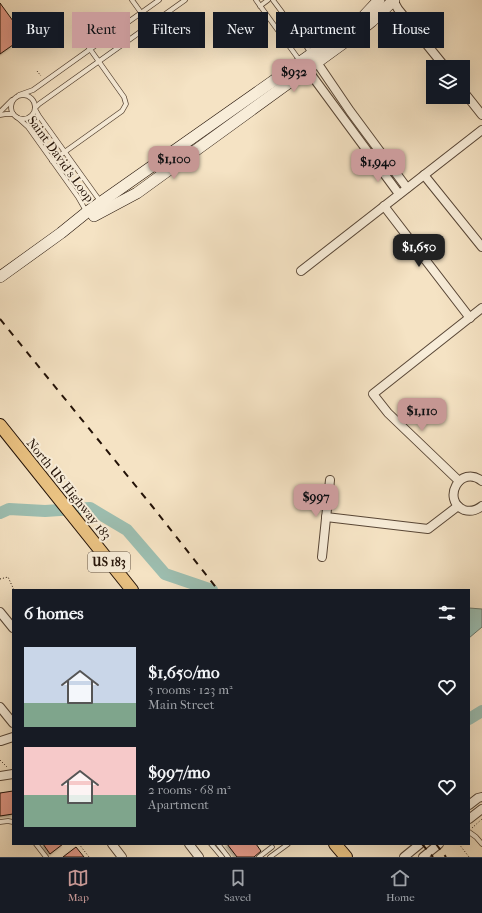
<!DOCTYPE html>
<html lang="en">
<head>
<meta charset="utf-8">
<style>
	body { margin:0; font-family:"IM FELL French Canon",serif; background:#20242c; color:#f1f3f6; height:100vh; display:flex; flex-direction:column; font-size:15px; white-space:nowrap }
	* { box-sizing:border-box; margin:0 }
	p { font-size:13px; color:#9ea1a6 }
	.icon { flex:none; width:22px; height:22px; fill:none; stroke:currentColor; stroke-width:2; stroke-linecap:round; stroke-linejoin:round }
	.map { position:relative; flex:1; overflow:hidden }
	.sheet { position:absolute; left:12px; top:589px; width:458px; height:256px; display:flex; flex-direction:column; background:#171b24; border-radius:0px; box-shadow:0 4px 16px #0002 }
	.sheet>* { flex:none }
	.top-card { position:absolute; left:12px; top:12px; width:458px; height:36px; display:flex; gap:8px }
	.fabs { position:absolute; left:426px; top:60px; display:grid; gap:8px }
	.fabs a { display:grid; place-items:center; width:44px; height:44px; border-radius:0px; background:#171b24; box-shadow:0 4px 16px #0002; font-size:20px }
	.price { position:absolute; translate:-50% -34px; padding:0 9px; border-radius:8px; background:#c59692; color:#111; font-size:13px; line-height:26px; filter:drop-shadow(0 1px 2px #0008) }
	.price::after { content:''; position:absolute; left:50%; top:24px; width:12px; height:9px; margin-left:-6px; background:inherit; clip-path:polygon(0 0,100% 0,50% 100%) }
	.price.current { background:#222; color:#fff }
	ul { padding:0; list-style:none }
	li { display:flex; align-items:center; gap:12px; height:100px; padding:0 12px }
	li span { display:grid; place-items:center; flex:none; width:112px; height:80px; border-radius:0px; color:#555 }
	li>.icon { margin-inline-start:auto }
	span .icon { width:48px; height:48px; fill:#fffc; stroke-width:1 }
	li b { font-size:17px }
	h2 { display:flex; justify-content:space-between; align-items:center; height:48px; padding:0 12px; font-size:17px }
	.chip { padding:0 14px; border-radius:0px; background:#171b24; box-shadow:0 4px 16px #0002; font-size:14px; line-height:36px }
	.chip.current { background:#c59692; color:#111 }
	.dock { display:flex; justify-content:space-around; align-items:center; height:56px; border-top:1px solid #363941; background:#171b24; font-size:11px; color:#9ea1a6 }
	.dock a { display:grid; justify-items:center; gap:2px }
	.dock .current { color:#c59692 }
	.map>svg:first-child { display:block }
</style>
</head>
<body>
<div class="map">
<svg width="482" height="857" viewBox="0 0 482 857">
	<defs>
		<filter id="shadow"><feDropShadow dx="-2" dy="2" stdDeviation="1" flood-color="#0004"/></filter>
	</defs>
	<rect width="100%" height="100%" fill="#f5e3c4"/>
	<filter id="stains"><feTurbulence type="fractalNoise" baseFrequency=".005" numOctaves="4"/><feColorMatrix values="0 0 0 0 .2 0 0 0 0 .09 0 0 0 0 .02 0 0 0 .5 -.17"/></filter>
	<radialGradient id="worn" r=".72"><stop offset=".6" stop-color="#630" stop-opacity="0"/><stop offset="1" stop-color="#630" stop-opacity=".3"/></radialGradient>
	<path fill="#9dbeb0" stroke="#6c796c" d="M 469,608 L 482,609 L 482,627 L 469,638 Z"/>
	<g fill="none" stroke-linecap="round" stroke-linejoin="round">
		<g stroke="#9dbeb0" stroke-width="12">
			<path d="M 0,513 L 9,509 L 45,511 L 90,508 L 127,530 L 165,574 L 212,590"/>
			<path d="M 469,719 L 482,711"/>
		</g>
	</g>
	<g fill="#e49a88" stroke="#231207" filter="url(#shadow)">
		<path d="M 0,3 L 21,32 L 23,31 L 28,38 L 21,42 L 20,40 L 0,54 Z"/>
		<path d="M 13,791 L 13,814 L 0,816 L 0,793 Z"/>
		<path d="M 43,844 L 63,844 L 50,854 Z"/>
		<path d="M 227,844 L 256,844 L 261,851 L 254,857 L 237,857 Z"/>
		<path d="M 76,847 L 84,857 L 63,857 Z"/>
	</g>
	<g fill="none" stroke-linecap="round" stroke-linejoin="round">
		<g stroke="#584636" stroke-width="5.5">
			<g id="lane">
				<path d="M 132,0 L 150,25"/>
				<path d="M 256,0 L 300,61"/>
				<path d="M 273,0 L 302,39 L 311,54"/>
				<path d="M 260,6 L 268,0"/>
				<circle cx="23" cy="107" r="12"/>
				<path d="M 19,95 L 33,90 L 159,0"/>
				<path d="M 35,108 L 39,104 L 185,0"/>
				<path d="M 35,109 L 39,116 L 100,201"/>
				<path d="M 0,112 L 12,100"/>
				<path d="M 0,115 L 6,114 L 13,114"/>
				<path d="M 18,118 L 28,127 L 78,197 L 86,211"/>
				<path d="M 52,161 L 122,111 L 126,104 L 124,97 L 80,35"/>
				<path d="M 0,822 L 8,821 L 13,822"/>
				<path d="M 469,832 L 476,837 L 482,844"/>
				<path d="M 36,844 L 46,857"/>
				<path d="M 211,844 L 222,857"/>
				<path d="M 218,844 L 228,857"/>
				<path d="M 259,857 L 272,847"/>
				<path d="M 270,857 L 288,844"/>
			</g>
		</g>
		<g stroke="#584636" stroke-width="10">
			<g id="street">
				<path d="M 393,0 L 398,9 L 445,67"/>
				<path d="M 314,58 L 350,111 L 407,188"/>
				<path d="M 304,65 L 399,194"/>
				<path d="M 463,91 L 482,115"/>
				<path d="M 424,175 L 482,247"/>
				<path d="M 384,206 L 470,318"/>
				<path d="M 301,271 L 482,130"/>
				<path d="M 459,481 L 388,413 L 373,394 L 482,308"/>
				<path d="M 482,481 C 460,464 441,500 464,510 C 471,512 477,510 482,506"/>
				<path d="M 326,517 L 428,529 L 458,506"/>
				<path d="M 322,557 L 330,480"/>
				<path d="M 0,612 L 13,628"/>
				<path d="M 0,707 L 13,723"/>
				<path d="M 1,741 L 13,737"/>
				<path d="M 0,776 L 13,774"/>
				<path d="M 469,805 L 478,798 L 482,797"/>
				<path d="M 469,819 L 482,809"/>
				<path d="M 112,844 L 122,857"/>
				<path d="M 189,844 L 199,857"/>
				<path d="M 404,857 L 420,844"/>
				<path d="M 423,857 L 439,844"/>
			</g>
		</g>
		<g stroke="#231207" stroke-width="12">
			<g id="secondary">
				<path d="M 94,216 L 137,193 L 356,34 L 372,21 L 394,0"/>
				<path d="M 0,277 L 61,233 L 87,212 L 323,46 L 363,17 L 379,0"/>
			</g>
		</g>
		<g stroke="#231207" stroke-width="14">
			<g id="primary">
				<path d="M 0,425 L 132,590"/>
				<path d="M 335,844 L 346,857"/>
			</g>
		</g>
		<g stroke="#231207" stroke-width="1" stroke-dasharray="1 2" stroke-linecap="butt">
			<path d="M 37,71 L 41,76"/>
			<path d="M 0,579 L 8,577 L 14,590"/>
			<path d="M 0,760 L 7,767"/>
			<path d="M 472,828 L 482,819"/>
			<path d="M 79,844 L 89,857"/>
			<path d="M 459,844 L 469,857"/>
		</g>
		<use href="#lane" stroke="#f8edd9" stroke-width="4"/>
		<use href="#street" stroke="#f8edd9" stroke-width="8"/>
		<use href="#secondary" stroke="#f8edd9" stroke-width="11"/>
		<use href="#primary" stroke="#eac282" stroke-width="12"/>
		<g stroke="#231207" stroke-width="2" stroke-dasharray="7 7" stroke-linecap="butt">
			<path d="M 0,319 L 152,506 L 218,590"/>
			<path d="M 422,844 L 433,857"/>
			<path d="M 436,844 L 446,857"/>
		</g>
	</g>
	<g text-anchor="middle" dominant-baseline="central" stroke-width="4" stroke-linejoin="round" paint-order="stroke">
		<rect fill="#f8edd9" stroke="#635446" stroke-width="1" x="88" y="552" width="42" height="20" rx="3"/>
		<g font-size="12" font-weight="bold" fill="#231207">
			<text x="109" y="562">US 183</text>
		</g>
		<g font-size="13" fill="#231207" stroke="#f8edd9">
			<text transform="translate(61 159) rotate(54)">Saint David's Loop</text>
			<text transform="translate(69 489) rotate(51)">North US Highway 183</text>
		</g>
	</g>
	<rect width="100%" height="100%" filter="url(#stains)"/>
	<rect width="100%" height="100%" fill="url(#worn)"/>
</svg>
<div class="fabs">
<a><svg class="icon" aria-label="layers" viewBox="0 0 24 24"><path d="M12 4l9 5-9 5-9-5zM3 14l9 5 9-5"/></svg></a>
</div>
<b class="price" style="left:294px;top:93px">$932</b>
<b class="price" style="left:174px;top:180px">$1,100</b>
<b class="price" style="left:378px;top:183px">$1,940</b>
<b class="price current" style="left:419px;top:268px">$1,650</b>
<b class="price" style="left:422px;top:432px">$1,110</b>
<b class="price" style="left:316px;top:518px">$997</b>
<div class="top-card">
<a class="chip">Buy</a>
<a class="chip current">Rent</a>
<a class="chip">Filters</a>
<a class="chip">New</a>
<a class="chip">Apartment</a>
<a class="chip">House</a>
</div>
<section class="sheet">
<h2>6 homes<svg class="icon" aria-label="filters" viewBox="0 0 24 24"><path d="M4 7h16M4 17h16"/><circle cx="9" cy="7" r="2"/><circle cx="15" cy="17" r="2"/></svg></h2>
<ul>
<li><span style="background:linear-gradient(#c9d6e8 70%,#7fa58c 0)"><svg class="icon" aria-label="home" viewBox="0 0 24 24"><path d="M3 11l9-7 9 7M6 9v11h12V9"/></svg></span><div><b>$1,650/mo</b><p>5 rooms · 123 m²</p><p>Main Street</p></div><svg class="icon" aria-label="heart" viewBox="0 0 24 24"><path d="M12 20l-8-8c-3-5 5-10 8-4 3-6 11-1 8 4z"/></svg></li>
<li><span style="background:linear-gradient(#f6c9c9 60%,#7fa58c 0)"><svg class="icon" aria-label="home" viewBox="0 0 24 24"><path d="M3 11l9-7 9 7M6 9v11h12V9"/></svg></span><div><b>$997/mo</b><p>2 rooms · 68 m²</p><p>Apartment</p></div><svg class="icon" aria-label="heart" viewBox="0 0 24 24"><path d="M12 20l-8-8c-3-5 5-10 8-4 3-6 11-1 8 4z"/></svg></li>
</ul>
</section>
</div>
<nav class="dock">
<a class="current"><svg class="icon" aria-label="map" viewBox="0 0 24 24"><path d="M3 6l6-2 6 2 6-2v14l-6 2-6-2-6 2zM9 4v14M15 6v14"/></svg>Map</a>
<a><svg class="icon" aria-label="saved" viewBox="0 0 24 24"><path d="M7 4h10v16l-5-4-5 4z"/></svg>Saved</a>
<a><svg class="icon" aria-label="home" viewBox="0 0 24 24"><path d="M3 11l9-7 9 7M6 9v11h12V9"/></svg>Home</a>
</nav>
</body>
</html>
